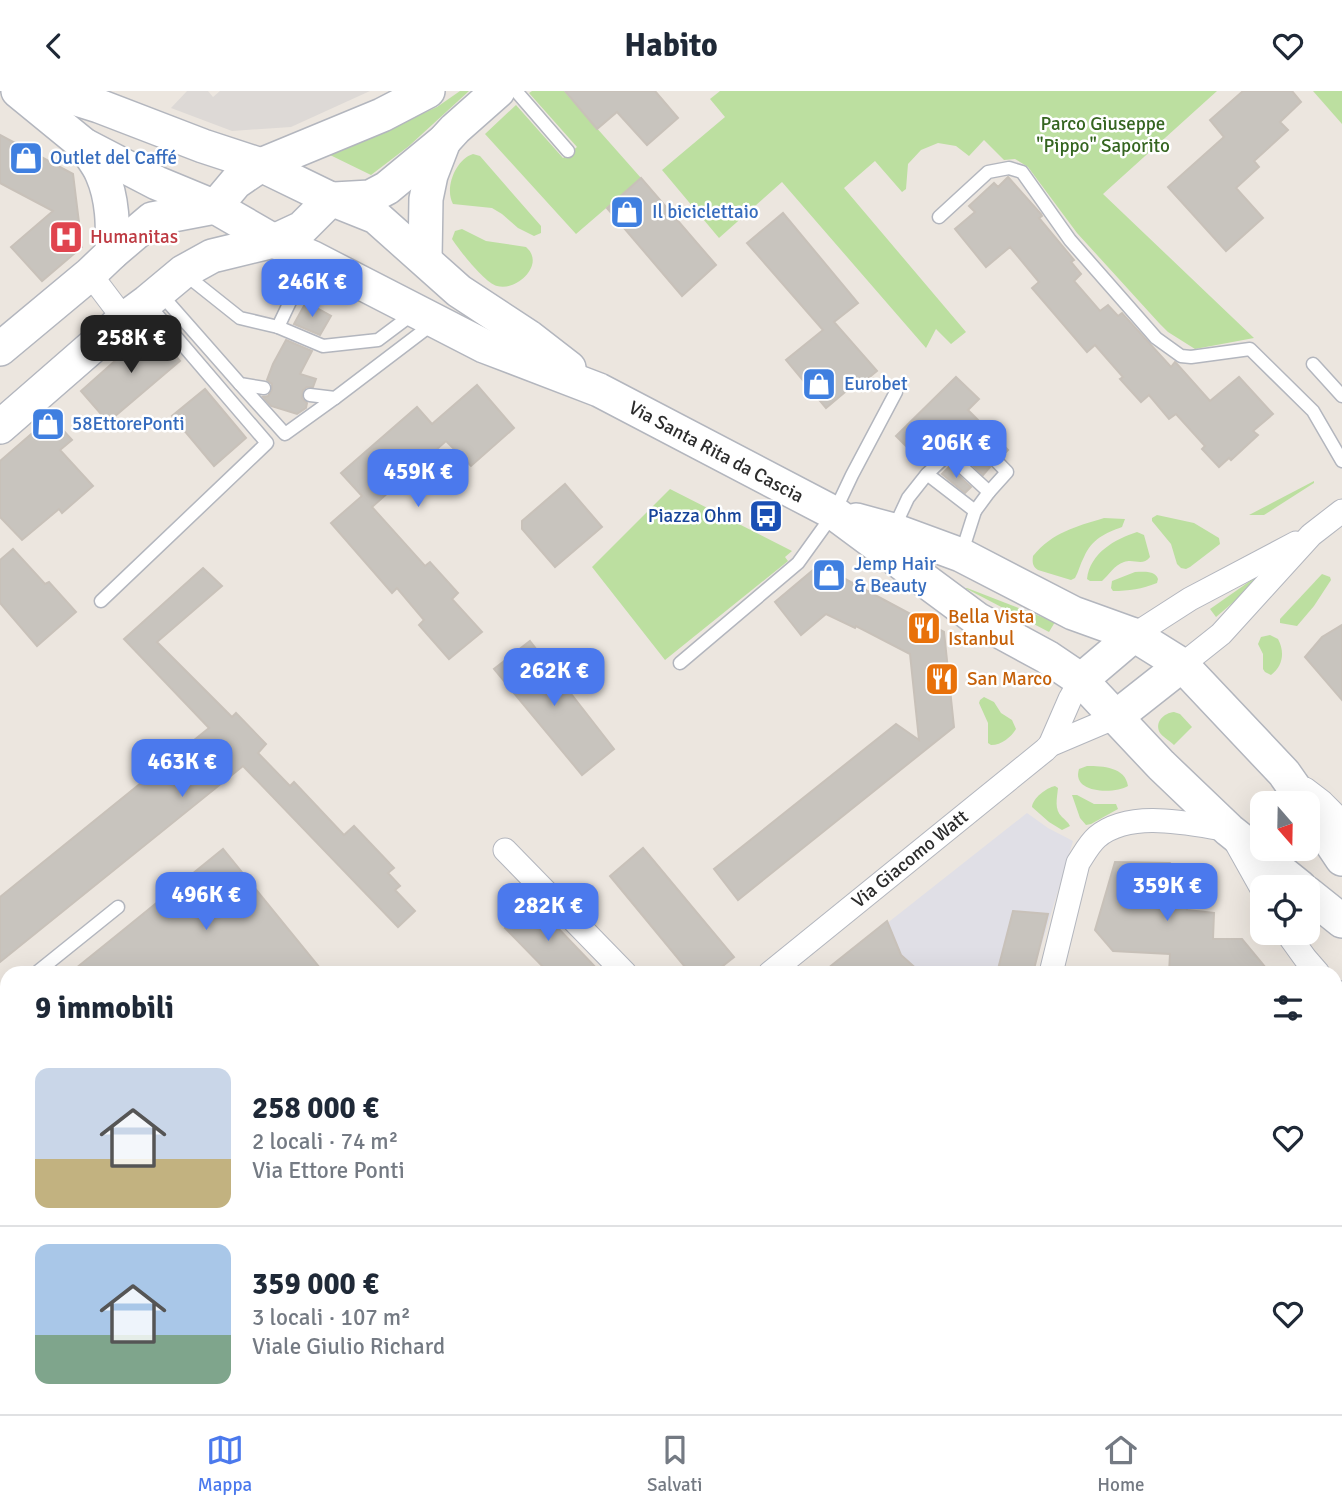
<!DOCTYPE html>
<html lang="it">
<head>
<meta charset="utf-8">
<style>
	body { margin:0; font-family:Signika,sans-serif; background:#f6f6f7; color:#1f2937; height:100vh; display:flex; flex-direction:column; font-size:26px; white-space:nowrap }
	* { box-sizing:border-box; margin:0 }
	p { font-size:23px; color:#747a83 }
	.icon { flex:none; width:38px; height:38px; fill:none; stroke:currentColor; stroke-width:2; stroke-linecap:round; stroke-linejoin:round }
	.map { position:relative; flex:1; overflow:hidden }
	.side { position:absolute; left:0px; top:875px; width:1342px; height:448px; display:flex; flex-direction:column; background:#fff; border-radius:21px 21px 0 0; box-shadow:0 7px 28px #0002 }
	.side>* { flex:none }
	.needle { width:46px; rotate:160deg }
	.buttons { position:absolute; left:1250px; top:700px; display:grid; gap:14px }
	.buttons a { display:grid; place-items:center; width:70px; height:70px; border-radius:14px; background:#fff; box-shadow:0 7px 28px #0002; font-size:35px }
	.price { position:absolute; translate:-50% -60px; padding:0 16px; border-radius:14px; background:#4b79ed; color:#fff; font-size:23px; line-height:46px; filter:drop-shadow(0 2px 4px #0008) }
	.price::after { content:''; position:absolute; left:50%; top:42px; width:21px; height:16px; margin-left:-10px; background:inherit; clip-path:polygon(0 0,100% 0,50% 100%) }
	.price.current { background:#222; color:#fff }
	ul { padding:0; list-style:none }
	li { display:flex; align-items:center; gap:21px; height:175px; padding:0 35px }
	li+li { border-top:2px solid #e0e1e3 }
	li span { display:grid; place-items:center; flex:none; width:196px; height:140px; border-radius:14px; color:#555 }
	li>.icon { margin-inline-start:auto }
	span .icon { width:84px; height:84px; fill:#fffc; stroke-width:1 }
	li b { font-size:30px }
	h2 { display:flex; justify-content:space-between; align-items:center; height:84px; padding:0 35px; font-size:30px }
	header { display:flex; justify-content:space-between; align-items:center; height:91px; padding:0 35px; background:#fff; font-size:32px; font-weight:800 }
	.tab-bar { display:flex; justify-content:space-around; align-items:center; height:98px; border-top:2px solid #e0e1e3; background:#fff; font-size:19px; color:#747a83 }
	.tab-bar a { display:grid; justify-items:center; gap:4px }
	.tab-bar .current { color:#4b79ed }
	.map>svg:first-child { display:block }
</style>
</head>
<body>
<header><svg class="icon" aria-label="back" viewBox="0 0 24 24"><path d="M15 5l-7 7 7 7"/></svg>Habito<svg class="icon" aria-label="heart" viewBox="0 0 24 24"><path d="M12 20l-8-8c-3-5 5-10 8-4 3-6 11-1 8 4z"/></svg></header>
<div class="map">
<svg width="1342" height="1323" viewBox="0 0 1342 1323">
	<rect width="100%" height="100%" fill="#ece6df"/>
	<g fill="#e0dfe6">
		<path d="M 1027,722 L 1048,737 L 1073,750 L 1033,882 L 824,882 Z"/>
		<path d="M 356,1316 L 813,1316 L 824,1323 L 361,1323 Z"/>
	</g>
	<g fill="#bcdfa0">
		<path d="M 460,0 L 469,0 L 409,55 L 371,84 L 330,64 L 437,16 Z"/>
		<path d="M 532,0 L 564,0 L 641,87 L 576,143 L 485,43 L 516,14 L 563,67 L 577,56 L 529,2 Z"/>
		<path d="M 720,0 L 1217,0 L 1103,103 L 1254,247 L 1195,258 L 1168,241 L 1159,232 L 1077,142 L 1028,76 L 1015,68 L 1004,69 L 984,49 L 969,65 L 956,55 L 938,52 L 921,59 L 908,73 L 906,98 L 902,101 L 875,70 L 844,97 L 966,241 L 951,253 L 936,238 L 926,257 L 782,91 L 719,147 L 662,79 L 725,26 L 710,8 Z"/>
		<path d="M 1313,0 L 1342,0 L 1342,33 Z"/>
		<path d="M 473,63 L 480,65 L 541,135 L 541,142 L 534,145 L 518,137 L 502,123 L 492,117 L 453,113 C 444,97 456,68 473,63 Z"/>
		<path d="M 462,138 L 486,150 L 526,156 C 546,173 517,201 497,195 C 485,192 459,159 452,148 L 455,140 Z"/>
		<path d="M 1314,390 L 1314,392 L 1264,424 L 1249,424 Z"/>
		<path d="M 670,398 L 792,460 L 785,466 L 788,470 L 665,569 L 592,476 Z"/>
		<path d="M 1157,424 L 1194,432 L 1219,447 L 1220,453 L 1190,476 L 1186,478 L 1181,477 L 1177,473 L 1171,453 L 1152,430 L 1152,427 Z"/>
		<path d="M 1104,427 L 1125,428 L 1122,436 C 1105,442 1092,448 1084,466 C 1080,473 1079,480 1075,487 L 1071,489 L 1038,479 C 1033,476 1032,472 1033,465 C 1053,441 1075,436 1104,427 Z"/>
		<path d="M 1137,441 L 1144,444 L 1150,466 C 1142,476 1134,467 1124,471 C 1114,474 1109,484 1102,490 L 1090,490 L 1087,488 C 1090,462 1115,448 1137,441 Z"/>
		<path d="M 1273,474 L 1275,476 L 1216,526 L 1210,518 Z"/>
		<path d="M 1135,481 C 1143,481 1155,479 1158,488 L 1157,492 C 1142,498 1129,500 1113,500 L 1111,497 L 1112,490 Z"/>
		<path d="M 1322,483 L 1330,486 L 1331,489 L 1314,515 L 1297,535 L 1280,532 L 1280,528 Z"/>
		<path d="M 965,497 L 967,497 L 1055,531 L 1049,541 Z"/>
		<path d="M 1270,544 L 1278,548 C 1285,561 1283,575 1271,584 L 1265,581 L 1263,578 L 1263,563 L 1258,553 L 1261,546 Z"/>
		<path d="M 984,606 L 994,611 L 1001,622 L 1012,629 L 1016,638 C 1011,646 1002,654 991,654 L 988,652 L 988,632 L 979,612 L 980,609 Z"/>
		<path d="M 1174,621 L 1180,623 L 1192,636 L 1174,654 C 1170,650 1163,646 1160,642 C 1154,631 1164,622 1174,621 Z"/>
		<path d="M 1087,675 C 1103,675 1125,676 1128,695 C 1115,703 1071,703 1079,678 Z"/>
		<path d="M 1055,695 L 1058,697 C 1057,708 1054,718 1062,726 C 1065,729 1068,731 1070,735 L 1062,739 L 1049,731 L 1032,716 C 1033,707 1046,697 1055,695 Z"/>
		<path d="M 1072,704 L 1077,704 L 1094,713 L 1116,713 L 1118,718 L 1091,733 L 1086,734 L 1080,727 Z"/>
	</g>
	<path fill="#ddd9d6" d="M 187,0 L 208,0 L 213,6 L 220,0 L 370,0 L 291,36 L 232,40 L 171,17 Z"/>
	<g fill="#c8c4be" stroke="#c8c1b9" stroke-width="2">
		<path d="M 565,0 L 655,0 L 678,27 L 647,54 L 617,21 L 597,38 Z"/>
		<path d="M 1243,0 L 1292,0 L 1301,11 L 1280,31 L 1288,39 L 1254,70 L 1259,76 L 1236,97 L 1263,127 L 1226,160 L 1168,96 L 1224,46 L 1210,29 Z"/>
		<path d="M 0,44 L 73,83 L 82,156 L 42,190 L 11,156 L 53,120 L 0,92 Z"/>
		<path d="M 1008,86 L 1041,123 L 1042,125 L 1039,127 L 1074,169 L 1071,171 L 1081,183 L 1074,190 L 1100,220 L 1108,214 L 1118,225 L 1122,222 L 1171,276 L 1175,271 L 1177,273 L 1210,310 L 1239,286 L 1273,323 L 1253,340 L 1258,344 L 1231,369 L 1229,367 L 1219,376 L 1202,358 L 1205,355 L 1176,323 L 1169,328 L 1149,304 L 1141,311 L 1120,288 L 1123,286 L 1095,254 L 1087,261 L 1032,197 L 1039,191 L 1010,156 L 986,176 L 955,138 L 975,121 L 969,115 L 994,92 L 998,96 Z"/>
		<path d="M 641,87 L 716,174 L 682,205 L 607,117 Z"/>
		<path d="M 783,122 L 858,212 L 834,231 L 877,280 L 854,299 L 851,296 L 826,317 L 786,269 L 823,239 L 747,152 Z"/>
		<path d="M 306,211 L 331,225 L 320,244 L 294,233 Z"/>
		<path d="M 152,237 L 180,270 L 108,331 L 81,300 Z"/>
		<path d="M 286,249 L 312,260 L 300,283 L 316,288 L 313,296 L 307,296 L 303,299 L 302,307 L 307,312 L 306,317 L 297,323 L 271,315 L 263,306 L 268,305 L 272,299 L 272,293 L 267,289 L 273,273 Z"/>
		<path d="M 956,286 L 979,308 L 968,319 L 1008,359 L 1003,364 L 975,336 L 971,333 L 963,336 L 932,367 L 915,364 L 896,345 Z"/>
		<path d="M 477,294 L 514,337 L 471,375 L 446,350 L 372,416 L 425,475 L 430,471 L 458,502 L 452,508 L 482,541 L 449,568 L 419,534 L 424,529 L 397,497 L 392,502 L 331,432 L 362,405 L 341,382 L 417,316 L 432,333 Z"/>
		<path d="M 205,298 L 246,347 L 214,375 L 172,325 Z"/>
		<path d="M 51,326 L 72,349 L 60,359 L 93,395 L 62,422 L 59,418 L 22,449 L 0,426 L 0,370 Z"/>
		<path d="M 969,354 L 990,376 L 983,384 L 961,363 Z"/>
		<path d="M 949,376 L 971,396 L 965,402 L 942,383 Z"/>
		<path d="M 565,393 L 602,436 L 555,476 L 522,438 L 522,430 Z"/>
		<path d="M 13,458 L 45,493 L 49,491 L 76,521 L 37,555 L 0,512 L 0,469 Z"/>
		<path d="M 819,474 L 944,541 L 954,636 L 738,809 L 714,778 L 896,633 L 919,649 L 910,563 L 856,535 L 855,537 L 826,523 L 801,544 L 775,511 Z"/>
		<path d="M 203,477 L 222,495 L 157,551 L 232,626 L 236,622 L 266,653 L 258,662 L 290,695 L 294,691 L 344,744 L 354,735 L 394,777 L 388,782 L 400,795 L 395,799 L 415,820 L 398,836 L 243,675 L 0,871 L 0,806 L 209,637 L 124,548 Z"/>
		<path d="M 1342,534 L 1342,609 L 1305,566 L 1322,546 Z"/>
		<path d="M 530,550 L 614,658 L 582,684 L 494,578 Z"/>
		<path d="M 643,757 L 734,866 L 714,882 L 690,882 L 610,785 Z"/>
		<path d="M 223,758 L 324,882 L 70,882 L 122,840 Z"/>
		<path d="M 1115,771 L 1170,772 L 1189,794 L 1187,819 L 1214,822 L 1213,848 L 1242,848 L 1270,882 L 1169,882 L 1170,863 L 1113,860 L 1095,839 Z"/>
		<path d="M 533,811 L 601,882 L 549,882 L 505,837 Z"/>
		<path d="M 1013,820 L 1048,823 L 1033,882 L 997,882 Z"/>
		<path d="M 887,830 L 901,864 L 921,882 L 822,882 Z"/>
	</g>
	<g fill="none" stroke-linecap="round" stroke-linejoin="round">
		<g stroke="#b3b6be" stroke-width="15">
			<g id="lane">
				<path d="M 516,0 L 568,60"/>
				<path d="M 939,126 L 988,81 L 1009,77 L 1022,81 L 1070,149 L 1156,247 L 1181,265 L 1191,266 L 1250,258 L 1313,320 L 1342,370"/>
				<path d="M 186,184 L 240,227 L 278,236 L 323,255 L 378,249 L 414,222"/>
				<path d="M 159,201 L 240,293 L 264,297"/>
				<path d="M 278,236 L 297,196 L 312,168"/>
				<path d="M 1313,273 L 1342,305"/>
				<path d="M 240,293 L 285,343 L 335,307"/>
				<path d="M 310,304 L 335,307 L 435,231"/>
				<path d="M 948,363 L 969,342 L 1007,381 L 989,401"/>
				<path d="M 927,383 L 948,363 L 989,401 L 975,420"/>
				<path d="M 894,437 L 908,407 L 927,383 L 975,420 L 961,464"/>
				<path d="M 101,510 L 267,352 L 147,212"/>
				<path d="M 680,572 L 798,472 L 834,422 L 852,384 L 896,301"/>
				<path d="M 36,882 L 118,816"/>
				<path d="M 0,911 L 7,906"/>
				<path d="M 0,1178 L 7,1186"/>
				<path d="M 952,1316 L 957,1323"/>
			</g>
		</g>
		<g stroke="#b3b6be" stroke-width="25">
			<g id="street">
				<path d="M 90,183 L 124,228"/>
				<path d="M 1134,544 L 1190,508 L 1296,452"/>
				<path d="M 1182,574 L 1221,543 L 1311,444 L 1342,420"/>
				<path d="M 1050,654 L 1070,608 L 1081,589"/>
				<path d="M 1305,698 L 1322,711 L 1342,731"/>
				<path d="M 505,759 L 625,882"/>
				<path d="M 1287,842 L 1305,867 L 1318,882"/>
				<path d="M 770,882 L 1045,659 L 1050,654 L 1116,626"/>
				<path d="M 1051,882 L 1078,772 C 1084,763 1089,753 1097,746 C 1131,718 1190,733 1229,739 L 1262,798"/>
				<path d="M 1335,900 L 1342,908"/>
				<path d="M 226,1323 L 234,1316"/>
				<path d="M 852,1323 L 856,1316"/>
			</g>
		</g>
		<g stroke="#b3b6be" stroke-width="36">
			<g id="secondary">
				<path d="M 18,0 L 84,54 L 157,92 L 215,116 L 274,150 L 313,167 L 484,255 L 599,299 L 834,422 L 977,528 L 1047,566 L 1081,589 L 1161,674 L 1229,739 L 1300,796"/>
				<path d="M 51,0 L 99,15 L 203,55 L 261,74 L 331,108 L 376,126 L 459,200 L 529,246 L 569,277"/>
				<path d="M 84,54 C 90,64 98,73 102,83 C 113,108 113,135 112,162"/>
				<path d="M 334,108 L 370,106 L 387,97 L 444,50 L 455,38 L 498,0"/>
				<path d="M 215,116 L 236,91 L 261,74 L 382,24 L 428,0"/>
				<path d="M 425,168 L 426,108 L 431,84 L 444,50"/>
				<path d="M 0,258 L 90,183 L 112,162 L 152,128 L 215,116"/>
				<path d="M 0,336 L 124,228 L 147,211 L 183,181 L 212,165 L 274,150 L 302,137 L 331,108"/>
				<path d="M 856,429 L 893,439 L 961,464 L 1073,522 L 1134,544 L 1182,574 L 1284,682 L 1305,712"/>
				<path d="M 1081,589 L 1134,544"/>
				<path d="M 1116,626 L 1182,574"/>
				<path d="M 1307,716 L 1342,768"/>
				<path d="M 1307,802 L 1342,830"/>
			</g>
		</g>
		<use href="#lane" stroke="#fff" stroke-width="12"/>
		<use href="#street" stroke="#fff" stroke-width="23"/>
		<use href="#secondary" stroke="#fff" stroke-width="33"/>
	</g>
	<defs>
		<g id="shop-square" transform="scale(1.75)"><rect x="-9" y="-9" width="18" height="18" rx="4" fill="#3f7fe0" stroke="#fff"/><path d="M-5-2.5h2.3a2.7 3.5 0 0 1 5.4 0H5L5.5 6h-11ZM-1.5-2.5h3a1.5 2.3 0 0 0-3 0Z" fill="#fff"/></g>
		<g id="hospital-square" transform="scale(1.75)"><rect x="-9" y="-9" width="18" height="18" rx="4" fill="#e0444e" stroke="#fff"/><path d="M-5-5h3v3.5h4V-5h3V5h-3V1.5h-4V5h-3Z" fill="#fff"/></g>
		<g id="bus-square" transform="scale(1.75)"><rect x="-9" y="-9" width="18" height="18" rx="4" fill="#1a4fb4" stroke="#fff"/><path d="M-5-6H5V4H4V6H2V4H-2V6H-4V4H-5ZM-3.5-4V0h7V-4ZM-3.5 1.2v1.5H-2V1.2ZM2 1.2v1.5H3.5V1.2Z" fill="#fff"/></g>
		<g id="restaurant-square" transform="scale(1.75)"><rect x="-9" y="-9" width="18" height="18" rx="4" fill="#e8710a" stroke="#fff"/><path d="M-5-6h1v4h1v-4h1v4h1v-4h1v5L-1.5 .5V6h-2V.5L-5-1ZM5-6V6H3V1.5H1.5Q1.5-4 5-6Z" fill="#fff"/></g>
	</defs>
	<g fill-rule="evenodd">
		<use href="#shop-square" x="26" y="67"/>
		<use href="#shop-square" x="627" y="121"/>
		<use href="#hospital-square" x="66" y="146"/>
		<use href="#shop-square" x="819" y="293"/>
		<use href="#shop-square" x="48" y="333"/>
		<use href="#bus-square" x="766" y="425"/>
		<use href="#shop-square" x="829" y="484"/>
		<use href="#restaurant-square" x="924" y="537"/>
		<use href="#restaurant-square" x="942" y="588"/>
	</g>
	<g text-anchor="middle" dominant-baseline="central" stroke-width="5" stroke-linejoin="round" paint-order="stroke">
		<g font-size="19" fill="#356520" stroke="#fff">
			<text x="1103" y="33">Parco Giuseppe<tspan x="1103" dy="22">"Pippo" Saporito</tspan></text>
		</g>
		<g font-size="19" fill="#366cbe" stroke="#fff" text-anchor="start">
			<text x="50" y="67">Outlet del Caffé</text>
			<text x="652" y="121">Il biciclettaio</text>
			<text x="844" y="293">Eurobet</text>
			<text x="72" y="333">58EttorePonti</text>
			<text x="854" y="473">Jemp Hair<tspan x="854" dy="22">&amp; Beauty</tspan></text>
		</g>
		<g font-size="19" fill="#be3a42" stroke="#fff" text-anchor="start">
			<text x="90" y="146">Humanitas</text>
		</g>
		<g font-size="19" fill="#2c2c2c" stroke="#fff">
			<text transform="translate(716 361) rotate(28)">Via Santa Rita da Cascia</text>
			<text transform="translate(910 768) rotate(-39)">Via Giacomo Watt</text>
		</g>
		<g font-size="19" fill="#164399" stroke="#fff" text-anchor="end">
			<text x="742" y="425">Piazza Ohm</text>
		</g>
		<g font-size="19" fill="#c56008" stroke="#fff" text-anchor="start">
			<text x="948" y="526">Bella Vista<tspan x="948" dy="22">Istanbul</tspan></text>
			<text x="967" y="588">San Marco</text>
		</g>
	</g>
</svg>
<div class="buttons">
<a><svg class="needle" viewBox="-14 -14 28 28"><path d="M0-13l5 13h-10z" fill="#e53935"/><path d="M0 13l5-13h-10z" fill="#747a83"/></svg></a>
<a><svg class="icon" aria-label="locate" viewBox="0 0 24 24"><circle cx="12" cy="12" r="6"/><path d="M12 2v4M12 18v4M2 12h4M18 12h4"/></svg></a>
</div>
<b class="price" style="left:312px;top:228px">246K €</b>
<b class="price current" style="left:131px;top:284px">258K €</b>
<b class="price" style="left:956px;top:389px">206K €</b>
<b class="price" style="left:418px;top:418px">459K €</b>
<b class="price" style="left:554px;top:617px">262K €</b>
<b class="price" style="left:182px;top:708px">463K €</b>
<b class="price" style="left:1167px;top:832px">359K €</b>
<b class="price" style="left:206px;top:841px">496K €</b>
<b class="price" style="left:548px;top:852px">282K €</b>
<section class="side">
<h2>9 immobili<svg class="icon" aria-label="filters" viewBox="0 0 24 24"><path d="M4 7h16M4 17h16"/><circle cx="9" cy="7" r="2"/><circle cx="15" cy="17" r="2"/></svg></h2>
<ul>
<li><span style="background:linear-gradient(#c9d6e8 65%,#c2b280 0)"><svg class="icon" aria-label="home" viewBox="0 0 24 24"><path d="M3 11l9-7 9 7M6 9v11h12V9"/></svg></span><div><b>258 000 €</b><p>2 locali · 74 m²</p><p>Via Ettore Ponti</p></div><svg class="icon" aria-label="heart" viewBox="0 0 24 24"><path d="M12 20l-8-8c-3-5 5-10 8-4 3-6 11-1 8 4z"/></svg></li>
<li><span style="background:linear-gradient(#a9c7e8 65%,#7fa58c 0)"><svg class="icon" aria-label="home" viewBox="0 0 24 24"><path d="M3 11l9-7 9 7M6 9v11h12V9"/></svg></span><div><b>359 000 €</b><p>3 locali · 107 m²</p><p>Viale Giulio Richard</p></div><svg class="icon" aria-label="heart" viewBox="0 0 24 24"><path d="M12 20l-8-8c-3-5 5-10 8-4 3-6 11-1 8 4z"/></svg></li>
</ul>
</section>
</div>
<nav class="tab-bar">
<a class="current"><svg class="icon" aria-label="map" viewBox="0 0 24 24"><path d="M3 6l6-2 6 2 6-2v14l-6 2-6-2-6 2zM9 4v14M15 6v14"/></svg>Mappa</a>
<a><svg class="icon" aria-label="saved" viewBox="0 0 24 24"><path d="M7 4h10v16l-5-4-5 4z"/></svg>Salvati</a>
<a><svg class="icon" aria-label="home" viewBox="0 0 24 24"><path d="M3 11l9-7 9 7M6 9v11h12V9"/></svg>Home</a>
</nav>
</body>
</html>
